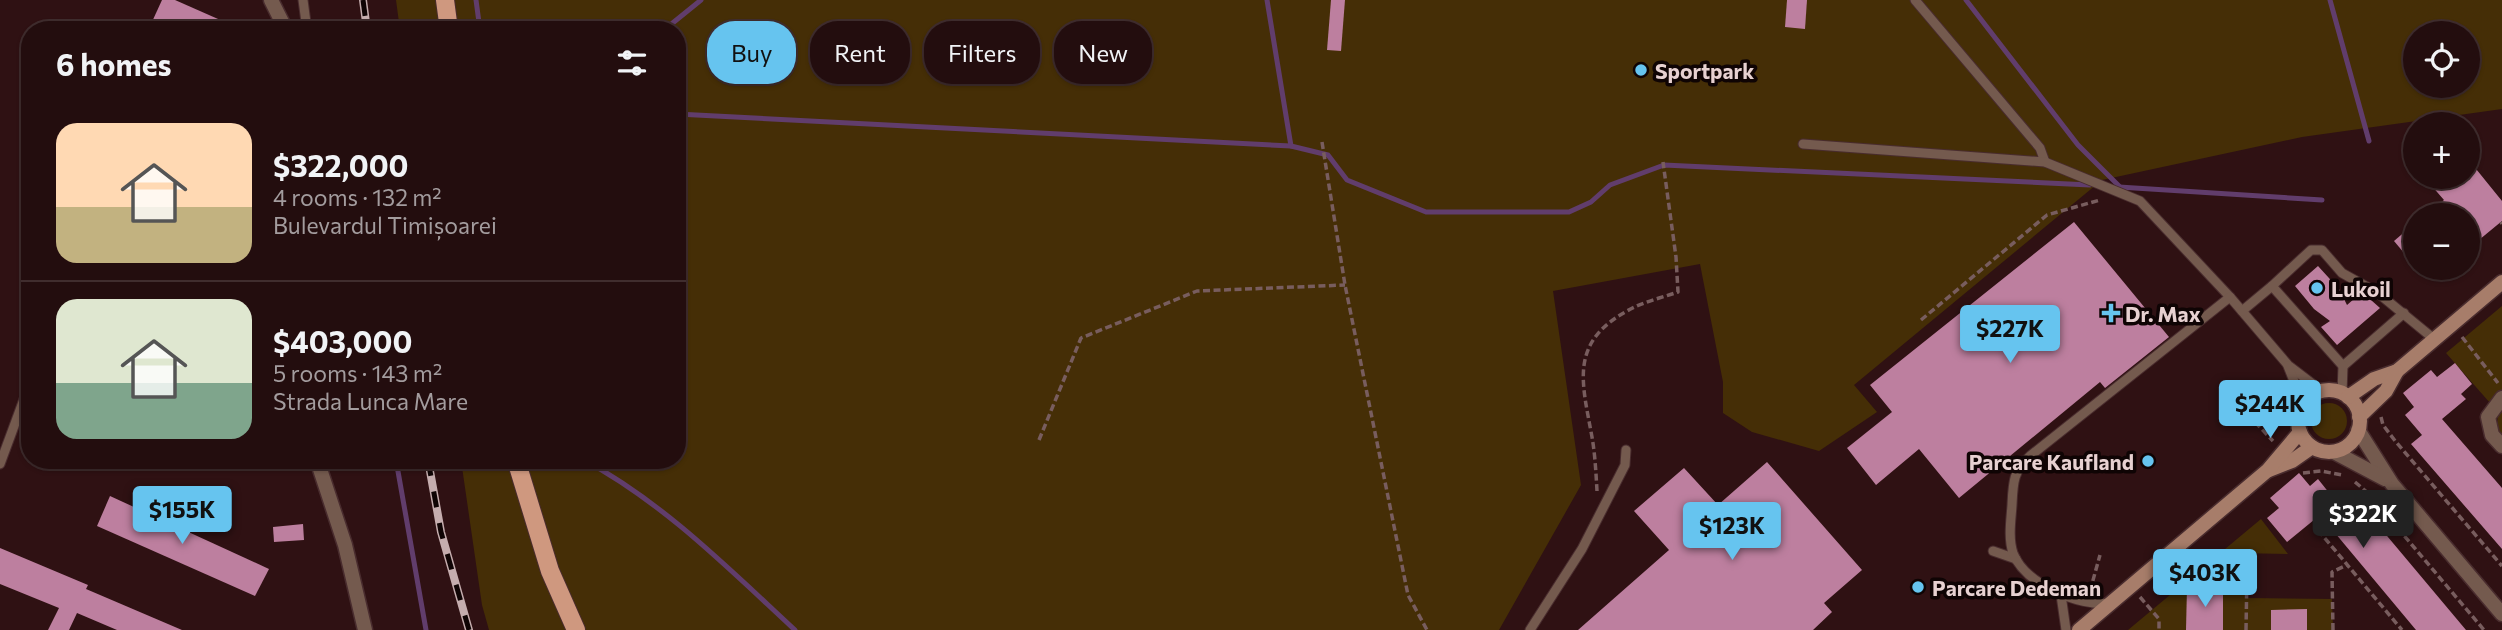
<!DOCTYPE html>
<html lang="en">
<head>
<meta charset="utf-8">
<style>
	body { margin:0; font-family:Commissioner,sans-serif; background:#2b1617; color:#f1f3f6; height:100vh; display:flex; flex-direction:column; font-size:26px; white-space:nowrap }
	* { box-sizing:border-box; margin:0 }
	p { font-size:23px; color:#a39c9e }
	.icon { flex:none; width:38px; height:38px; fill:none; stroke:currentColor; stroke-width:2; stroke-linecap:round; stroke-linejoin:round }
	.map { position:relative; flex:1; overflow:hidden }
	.side { position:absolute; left:21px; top:21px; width:665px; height:448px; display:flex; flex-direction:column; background:#230d0e; border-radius:28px; box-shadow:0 2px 5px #0004,0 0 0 2px #402d2e }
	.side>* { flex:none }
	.guide { position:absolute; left:707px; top:21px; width:665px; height:63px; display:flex; gap:14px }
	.controls { position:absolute; left:2403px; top:21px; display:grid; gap:14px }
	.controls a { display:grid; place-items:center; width:77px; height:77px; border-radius:50%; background:#230d0e; box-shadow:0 2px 5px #0004,0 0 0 2px #402d2e; font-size:35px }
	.price { position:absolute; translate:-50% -60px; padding:0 16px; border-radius:7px; background:#66c4ef; color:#111; font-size:23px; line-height:46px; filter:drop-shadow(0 2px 4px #0008) }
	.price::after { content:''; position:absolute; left:50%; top:42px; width:21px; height:16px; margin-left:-10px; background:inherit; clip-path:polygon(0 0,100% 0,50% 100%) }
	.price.active { background:#222; color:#fff }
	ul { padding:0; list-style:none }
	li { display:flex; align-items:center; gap:21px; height:175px; padding:0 35px }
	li+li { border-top:2px solid #402d2e }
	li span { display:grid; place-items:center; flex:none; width:196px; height:140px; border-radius:21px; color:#555 }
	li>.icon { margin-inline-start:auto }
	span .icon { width:84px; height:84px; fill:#fffc; stroke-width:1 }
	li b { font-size:30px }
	h2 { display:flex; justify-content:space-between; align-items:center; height:84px; padding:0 35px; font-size:30px }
	.tag { padding:0 24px; border-radius:28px; background:#230d0e; box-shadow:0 2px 5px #0004,0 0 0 2px #402d2e; font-size:24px; line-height:63px }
	.tag.active { background:#66c4ef; color:#111 }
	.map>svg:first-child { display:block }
</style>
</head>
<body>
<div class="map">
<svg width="2502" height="630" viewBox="0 0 2502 630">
	<rect width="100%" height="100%" fill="#2f1113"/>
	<g fill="#452e06" fill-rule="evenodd">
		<path d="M 396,0 L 2502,0 L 2502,109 L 2302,137 L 2102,180 L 1854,385 L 1877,412 L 1819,451 L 1752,432 L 1723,413 L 1723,382 L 1700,264 L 1553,291 L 1581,485 L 1499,630 L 489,630 L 482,605 L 461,460 L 677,460 L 677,30 L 400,30 ZM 2415,33 L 2468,33 L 2468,86 L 2415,86 Z"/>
		<path d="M 2502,306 L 2502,434 L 2497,429 L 2498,412 L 2446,353 Z"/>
		<circle cx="2329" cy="421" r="18"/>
		<path d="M 2261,519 L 2288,554 L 2237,553 L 2236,573 L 2247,573 L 2247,598 L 2332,599 L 2333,630 L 2128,630 Z"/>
	</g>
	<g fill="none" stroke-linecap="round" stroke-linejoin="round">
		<g stroke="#613d6c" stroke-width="5">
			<path d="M 476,0 L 480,30"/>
			<path d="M 1267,0 L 1291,146"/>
			<path d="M 1966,0 L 2078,145 L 2120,187"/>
			<path d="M 2330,0 L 2369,141"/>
			<path d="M 664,30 L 701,0"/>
			<path d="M 677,114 L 1291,146 L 1328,155 L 1347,180 L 1426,212 L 1569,212 L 1591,202 L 1610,185 L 1664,165 L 2090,185"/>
			<path d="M 2119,187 L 2322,200"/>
			<path d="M 396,460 L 426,630"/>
			<path d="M 584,460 C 664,503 729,569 795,630"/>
		</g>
	</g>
	<g fill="#bd7f9f">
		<path d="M 162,0 L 175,0 L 243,30 L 163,30 L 151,24 Z"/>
		<path d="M 1331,0 L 1345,0 L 1341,51 L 1327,50 Z"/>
		<path d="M 1787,0 L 1807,0 L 1805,29 L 1785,27 Z"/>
		<path d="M 2468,159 L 2502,201 L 2502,221 L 2468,249 L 2468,215 L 2425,215 L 2444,200 L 2424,177 L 2468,177 Z"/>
		<path d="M 2074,222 L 2169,337 L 2105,388 L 2100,382 L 1959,498 L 1919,449 L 1876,485 L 1847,448 L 1892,412 L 1870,385 Z"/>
		<path d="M 2415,223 L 2415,266 L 2394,241 Z"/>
		<path d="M 2318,266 L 2339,289 L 2347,305 L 2362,292 L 2380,308 L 2337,345 L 2321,327 L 2330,321 L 2314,309 L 2295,286 Z"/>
		<path d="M 2455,363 L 2472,384 L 2461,394 L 2466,399 L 2442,419 L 2502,488 L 2502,549 L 2411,444 L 2422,435 L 2405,415 L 2414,407 L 2403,393 L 2431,370 L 2437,377 Z"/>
		<path d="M 1767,462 L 1862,570 L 1824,603 L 1832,612 L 1813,630 L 1578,630 L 1669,550 L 1634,511 L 1684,468 L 1718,505 Z"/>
		<path d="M 2299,473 L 2310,486 L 2318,479 L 2338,504 L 2351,493 L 2466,630 L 2416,630 L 2320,515 L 2287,542 L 2267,518 L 2279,508 L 2270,498 Z"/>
		<path d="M 110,496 L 269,569 L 255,596 L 97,526 Z"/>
		<path d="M 303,524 L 304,540 L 274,542 L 273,527 Z"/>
		<path d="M 0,548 L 88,585 L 86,589 L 182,630 L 117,630 L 77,613 L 69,630 L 48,630 L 59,608 L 0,584 Z"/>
		<path d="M 2187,587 L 2223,587 L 2223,630 L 2186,630 Z"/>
		<path d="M 2307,609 L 2307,630 L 2271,630 L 2271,610 Z"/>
	</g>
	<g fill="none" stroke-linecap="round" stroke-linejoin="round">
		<g stroke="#492c2e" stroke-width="11">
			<g id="service">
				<path d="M 303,0 L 307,30"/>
				<path d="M 1915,0 L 2040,148 L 2045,162"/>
				<path d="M 1803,144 L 2045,162 L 2140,201 L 2230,297 L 2288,365 L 2322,391"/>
				<path d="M 2242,311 L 2272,286"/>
				<path d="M 2288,366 L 2303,404"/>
				<path d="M 2343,366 L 2404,313"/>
				<path d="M 2342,393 L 2343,366 L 2272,286 L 2311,250 L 2322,250 L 2342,273 L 2378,293 L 2434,339"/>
				<path d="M 0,464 L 30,383"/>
				<path d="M 1993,551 L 2016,559"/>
				<path d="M 2061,595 L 2066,630"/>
				<path d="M 2110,603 C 2079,607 2025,584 2013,553 C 2008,538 2011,520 2012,505 C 2013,483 2013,471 2030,456 L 2230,297"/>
				<path d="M 1530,630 L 1582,549 L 1625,465 L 1626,450"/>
			</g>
		</g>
		<g stroke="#492c2e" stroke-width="17">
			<g id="minor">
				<path d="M 271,0 L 286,30"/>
				<path d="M 2502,398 L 2488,417 L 2492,435 L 2502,446"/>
				<path d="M 317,460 L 345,545 L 365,630"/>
			</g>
		</g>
		<g stroke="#492c2e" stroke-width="17">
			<g id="tertiary">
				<path d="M 2358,430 L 2392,484 L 2502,614"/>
				<path d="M 2334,452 L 2385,479"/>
			</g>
		</g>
		<g stroke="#492c2e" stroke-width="17">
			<g id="secondary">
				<circle cx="2329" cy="421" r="31"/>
				<path d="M 2348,397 L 2374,379 L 2397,371 L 2502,282"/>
				<path d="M 2359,417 L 2386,391 L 2397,371"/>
				<path d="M 2269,470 L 2292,461 L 2312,447"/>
				<path d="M 2079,630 L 2268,470 L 2300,432"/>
			</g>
		</g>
		<g stroke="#492c2e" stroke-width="20">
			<g id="primary">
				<path d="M 445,0 L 449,30"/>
				<path d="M 516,460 L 550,571 L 576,630"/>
			</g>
		</g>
		<g stroke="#785d5e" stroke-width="3.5" stroke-dasharray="7 3.5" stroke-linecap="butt">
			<path d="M 1322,142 L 1345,285 L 1408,595 L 1427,630"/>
			<path d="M 2501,222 L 2502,224"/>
			<path d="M 1921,320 L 2047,215 L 2100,200"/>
			<path d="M 2462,337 L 2498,383"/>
			<path d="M 2381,417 L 2383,425 L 2396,442 L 2502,566"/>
			<path d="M 2255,422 L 2273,441"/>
			<path d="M 1039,440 L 1081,338 L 1197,291 L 1345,285"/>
			<path d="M 2303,473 L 2321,471 L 2342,475"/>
			<path d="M 2355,482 L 2368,493 L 2484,630"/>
			<path d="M 1597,491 C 1596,473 1595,454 1592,437 C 1582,382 1569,343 1627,311 C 1642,302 1661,298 1678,292 L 1676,257 L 1663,162"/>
			<path d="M 2318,530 L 2402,630"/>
			<path d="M 2090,591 L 2100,555"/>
			<path d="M 2140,597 L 2159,619 L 2159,630"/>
			<path d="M 2246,630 L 2247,573"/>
			<path d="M 2333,630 L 2332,572 L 2347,565"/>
		</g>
		<use href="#service" stroke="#745a4e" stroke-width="9"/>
		<use href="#minor" stroke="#745a4e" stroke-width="14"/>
		<use href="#tertiary" stroke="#745a4e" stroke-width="14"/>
		<use href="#secondary" stroke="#a77d6a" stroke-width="14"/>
		<use href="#primary" stroke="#cf987f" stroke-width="18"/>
		<g stroke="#c5adae" stroke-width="8">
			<g id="rail">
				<path d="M 363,0 L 367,30"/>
				<path d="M 428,460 L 441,532 L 469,630"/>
			</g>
		</g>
		<use href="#rail" stroke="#0f0404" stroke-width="5" stroke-dasharray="16" stroke-linecap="butt"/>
	</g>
	<g fill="#66c4ef" stroke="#0f0404" stroke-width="2.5">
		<circle cx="1641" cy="70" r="7"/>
		<circle cx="2317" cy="288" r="7"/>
		<path d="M2107.5 302.5h7v7h7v7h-7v7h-7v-7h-7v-7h7z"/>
		<circle cx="2148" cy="461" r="7"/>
		<circle cx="1918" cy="587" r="7"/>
	</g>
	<g text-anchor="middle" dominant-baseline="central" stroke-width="7" stroke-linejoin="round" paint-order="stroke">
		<g font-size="21" font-weight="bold" fill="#e7d1d1" stroke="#0f0404" text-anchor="start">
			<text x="1655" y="70">Sportpark</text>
			<text x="2331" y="288">Lukoil</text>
			<text x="2125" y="313">Dr. Max</text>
			<text x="2134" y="461" text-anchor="end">Parcare Kaufland</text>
			<text x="1932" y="587">Parcare Dedeman</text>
		</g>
	</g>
</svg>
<div class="controls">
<a><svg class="icon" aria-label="locate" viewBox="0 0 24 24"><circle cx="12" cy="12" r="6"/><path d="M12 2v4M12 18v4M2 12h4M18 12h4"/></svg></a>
<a>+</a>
<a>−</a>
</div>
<b class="price" style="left:2010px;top:365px">$227K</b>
<b class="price" style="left:2270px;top:440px">$244K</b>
<b class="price" style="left:182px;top:546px">$155K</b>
<b class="price active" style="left:2363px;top:550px">$322K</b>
<b class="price" style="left:1732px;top:562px">$123K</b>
<b class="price" style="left:2205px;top:609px">$403K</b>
<div class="guide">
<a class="tag active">Buy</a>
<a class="tag">Rent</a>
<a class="tag">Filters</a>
<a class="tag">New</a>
</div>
<section class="side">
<h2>6 homes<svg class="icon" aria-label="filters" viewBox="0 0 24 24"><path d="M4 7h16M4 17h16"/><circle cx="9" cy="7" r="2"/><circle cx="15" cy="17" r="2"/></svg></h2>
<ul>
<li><span style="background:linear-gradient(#ffd9b3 60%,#c2b280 0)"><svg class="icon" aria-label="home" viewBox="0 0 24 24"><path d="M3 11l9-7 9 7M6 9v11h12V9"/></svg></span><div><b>$322,000</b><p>4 rooms · 132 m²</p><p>Bulevardul Timișoarei</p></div></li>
<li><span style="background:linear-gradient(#dfe7d0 60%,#7fa58c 0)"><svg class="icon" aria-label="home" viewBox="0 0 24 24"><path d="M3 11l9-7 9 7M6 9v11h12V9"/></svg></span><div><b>$403,000</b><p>5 rooms · 143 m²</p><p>Strada Lunca Mare</p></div></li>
</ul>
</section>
</div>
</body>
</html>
